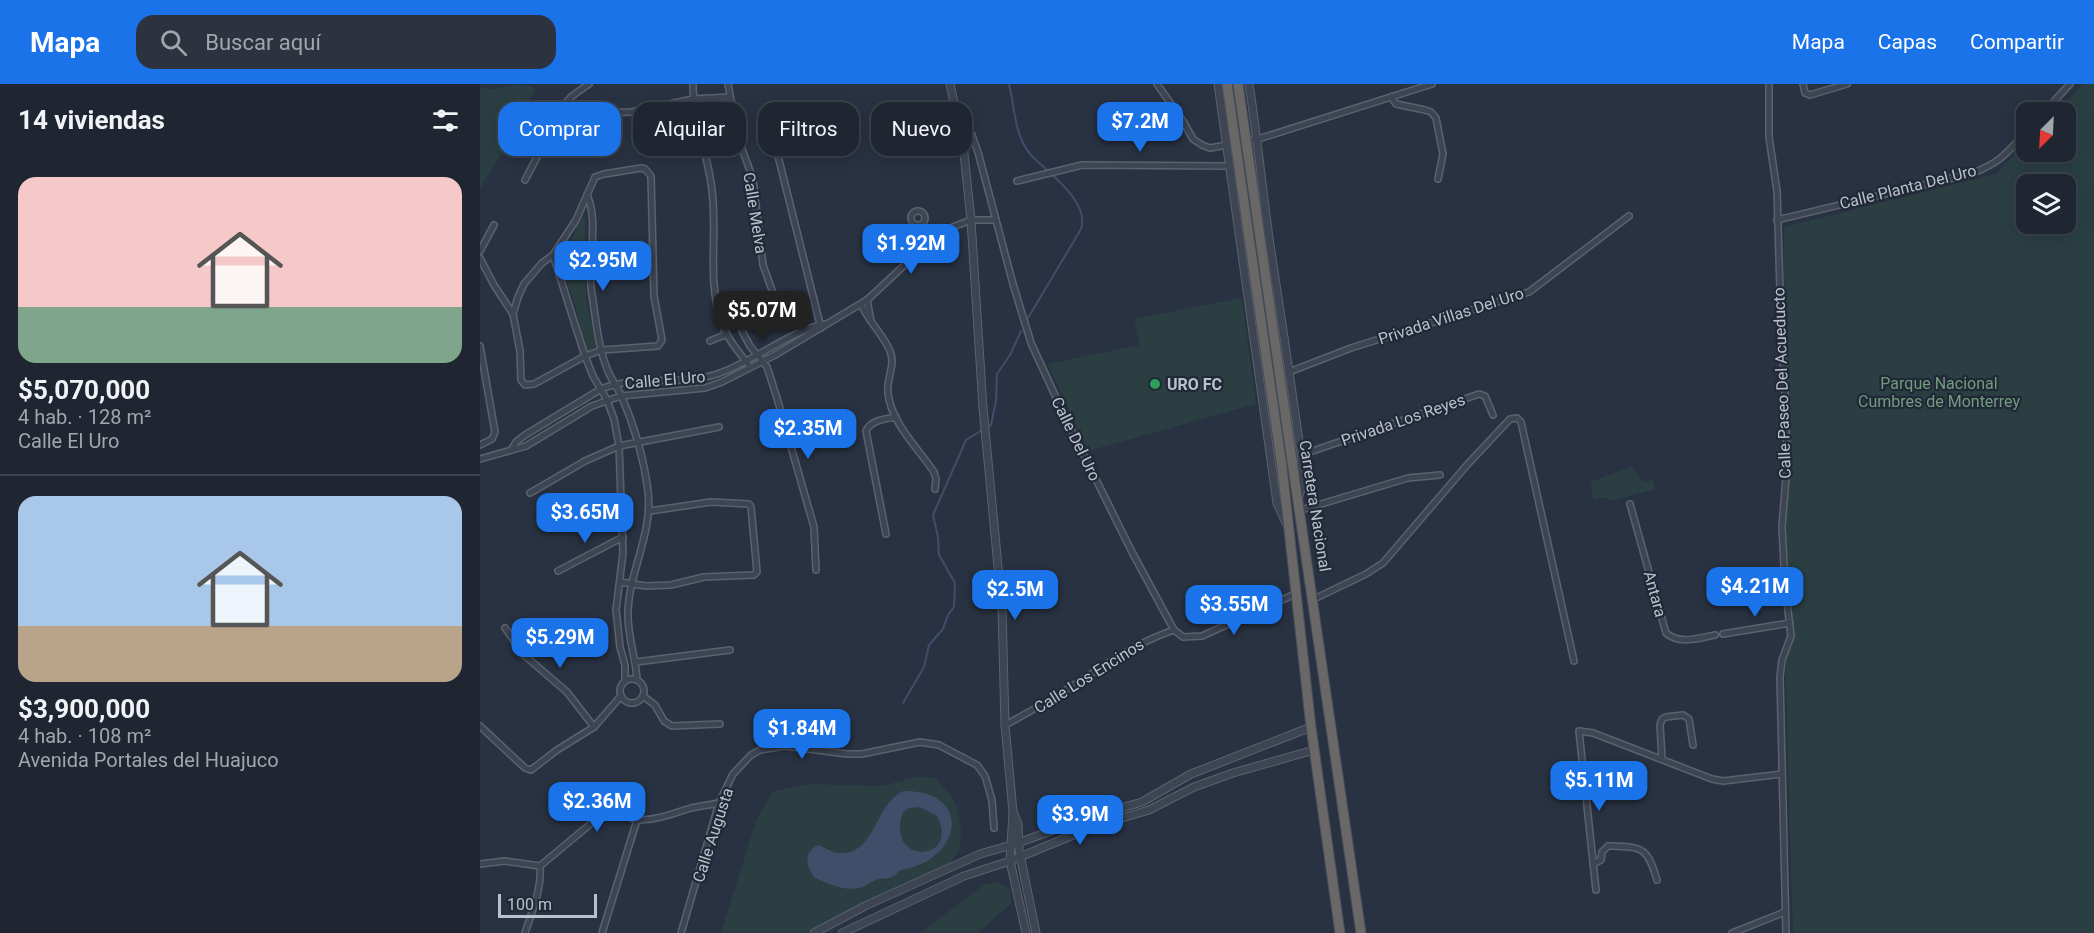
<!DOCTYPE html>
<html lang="es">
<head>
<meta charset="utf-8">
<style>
	body { margin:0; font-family:Roboto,sans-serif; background:#2c323e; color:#f1f3f6; height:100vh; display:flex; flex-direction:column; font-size:22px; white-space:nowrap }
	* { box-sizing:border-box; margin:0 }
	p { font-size:20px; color:#a1a5ac }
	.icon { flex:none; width:33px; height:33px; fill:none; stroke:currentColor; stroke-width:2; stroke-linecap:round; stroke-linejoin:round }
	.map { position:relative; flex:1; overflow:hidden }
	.panel { display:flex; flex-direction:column; background:#1f2632; width:480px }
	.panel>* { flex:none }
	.top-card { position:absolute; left:18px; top:18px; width:570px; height:54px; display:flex; gap:12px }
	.needle { width:39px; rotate:204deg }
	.buttons { position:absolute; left:1536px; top:18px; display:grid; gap:12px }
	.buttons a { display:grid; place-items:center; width:60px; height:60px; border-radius:12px; background:#1f2632; box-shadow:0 3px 15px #0003,0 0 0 2px #3c434d; font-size:30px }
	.scale { position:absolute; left:18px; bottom:15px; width:99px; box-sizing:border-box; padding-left:6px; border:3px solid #bac0cc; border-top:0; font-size:16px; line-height:21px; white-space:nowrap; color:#bac0cc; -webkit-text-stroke:4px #212937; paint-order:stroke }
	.price { position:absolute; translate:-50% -51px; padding:0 14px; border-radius:12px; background:#1a73e8; color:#fff; font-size:20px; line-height:39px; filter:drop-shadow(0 2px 3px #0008) }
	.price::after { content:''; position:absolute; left:50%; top:36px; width:18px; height:14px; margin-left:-9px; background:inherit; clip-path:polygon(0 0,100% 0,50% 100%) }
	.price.active { background:#222; color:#fff }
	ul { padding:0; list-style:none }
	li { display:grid; align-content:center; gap:12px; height:318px; padding:0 18px }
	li+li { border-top:2px solid #3c434d }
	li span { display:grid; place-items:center; height:186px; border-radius:18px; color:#555 }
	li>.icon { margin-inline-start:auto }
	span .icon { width:108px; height:108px; fill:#fffc; stroke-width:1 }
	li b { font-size:26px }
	h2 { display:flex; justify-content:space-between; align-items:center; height:72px; padding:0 18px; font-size:26px }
	.chip { padding:0 21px; border-radius:18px; background:#1f2632; box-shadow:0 3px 15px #0003,0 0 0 2px #3c434d; font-size:21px; line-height:54px }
	.chip.active { background:#1a73e8; color:#fff }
	header { display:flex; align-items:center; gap:36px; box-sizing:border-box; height:84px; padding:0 30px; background:#1a73e8; color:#fff }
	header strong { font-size:28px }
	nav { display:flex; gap:33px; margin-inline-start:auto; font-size:21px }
	.search { width:420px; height:54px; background:#2c323e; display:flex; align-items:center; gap:15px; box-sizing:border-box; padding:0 21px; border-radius:18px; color:#a1a5ac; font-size:22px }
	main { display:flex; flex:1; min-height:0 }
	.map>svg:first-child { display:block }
</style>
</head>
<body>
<header>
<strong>Mapa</strong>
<div class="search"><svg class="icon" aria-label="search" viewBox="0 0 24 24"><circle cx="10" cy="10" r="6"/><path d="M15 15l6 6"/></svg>Buscar aquí</div>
<nav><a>Mapa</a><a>Capas</a><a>Compartir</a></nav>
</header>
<main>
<section class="panel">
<h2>14 viviendas<svg class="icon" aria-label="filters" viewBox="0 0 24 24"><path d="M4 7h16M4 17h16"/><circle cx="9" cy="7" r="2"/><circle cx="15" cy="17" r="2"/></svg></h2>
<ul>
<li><span style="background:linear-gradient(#f6c9c9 70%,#7fa58c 0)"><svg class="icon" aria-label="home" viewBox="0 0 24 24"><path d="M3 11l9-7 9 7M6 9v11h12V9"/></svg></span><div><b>$5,070,000</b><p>4 hab. · 128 m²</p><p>Calle El Uro</p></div></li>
<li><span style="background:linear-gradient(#a9c7e8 70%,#b9a48a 0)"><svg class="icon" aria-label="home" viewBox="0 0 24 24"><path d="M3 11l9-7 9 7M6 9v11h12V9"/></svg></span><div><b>$3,900,000</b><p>4 hab. · 108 m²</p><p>Avenida Portales del Huajuco</p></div></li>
</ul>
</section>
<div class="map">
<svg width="1614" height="849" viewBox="0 0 1614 849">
	<rect width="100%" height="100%" fill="#293242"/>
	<g fill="#2b3f43" fill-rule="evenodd">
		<path d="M 1603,0 L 1614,0 L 1614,849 L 1313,849 L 1306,612 L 1304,143 L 1516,90 L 1546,58 L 1546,68 L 1586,68 L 1586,28 L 1576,28 ZM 1546,100 L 1586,100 L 1586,140 L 1546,140 Z"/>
		<path d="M 34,1 L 51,2 L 55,6 L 25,64 L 0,104 L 0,3 L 11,5 Z"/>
		<path d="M 105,130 L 106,217 L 116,260 L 115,264 L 107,267 L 105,264 L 95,220 L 77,171 L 91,159 L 97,141 Z"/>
		<path d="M 762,214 L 776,320 L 608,367 L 568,280 L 660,261 L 654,235 Z"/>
		<path d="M 1151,383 L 1164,398 L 1173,396 L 1175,405 L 1132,417 L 1124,413 L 1114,416 L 1110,398 Z"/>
		<path d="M 436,693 L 455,694 L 471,711 L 478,726 L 481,745 L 480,764 L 469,781 L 355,833 L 328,849 L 241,849 L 276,737 L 292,708 L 328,700 L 402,702 Z"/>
		<path d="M 516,798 L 530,805 L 531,819 L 498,849 L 440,849 L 505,800 Z"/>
	</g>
	<path fill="#404e6a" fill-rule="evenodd" d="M 424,707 C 495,707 481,778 420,786 C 409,798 408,792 396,796 C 390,798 385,803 379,804 C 365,807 346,800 334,793 C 326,781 323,769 338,761 C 345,763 351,769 359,769 C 396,772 395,718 424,707 ZM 440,723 L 457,732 C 481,779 404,782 423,728 L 429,724 Z"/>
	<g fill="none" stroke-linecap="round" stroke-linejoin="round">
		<g stroke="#404e6a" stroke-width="2">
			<path d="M 529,0 C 535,23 534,52 551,71 C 568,89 610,117 601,145 L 548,234"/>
			<path d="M 507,343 L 511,341 L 516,317 L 517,290 L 530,271 L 541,247"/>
			<path d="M 423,619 L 444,583 L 449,561 L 463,545 L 468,531 L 474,523 L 475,499 L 459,471 L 458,453 L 453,431 L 486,356 L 502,346"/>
		</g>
		<g stroke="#5b626f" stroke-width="8">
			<g id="minor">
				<path d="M 213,0 C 213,34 226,66 231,99 C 239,144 226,193 241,237 C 246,253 258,267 268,280"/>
				<path d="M 248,0 L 258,54 L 273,95 L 283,181 L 297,220 L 291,228 L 265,239 L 262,247 L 270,262 L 287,283 L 297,314 L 334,443 L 336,486"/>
				<path d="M 677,0 L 703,37 L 713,55 L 722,61 L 730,64 L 775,56 L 952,0"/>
				<path d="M 1289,0 L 1289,53 L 1297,107 L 1301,240 L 1305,309 L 1307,380 L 1302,443 L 1305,501 L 1311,552 L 1302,576 L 1300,593 L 1306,849"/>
				<path d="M 1323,0 L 1325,9 L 1330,11 L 1367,0"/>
				<path d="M 911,13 L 916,20 L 945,26 L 951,28 L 956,34 L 963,70 L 958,95"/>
				<path d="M 1564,28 L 1590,0"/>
				<path d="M 80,31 L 151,28 L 213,15 L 249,13"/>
				<path d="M 478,31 L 492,51 L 498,68 L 533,200 L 551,259 L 585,333 L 652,468 L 694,546 L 703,553 L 722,552 L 815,510"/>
				<path d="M 315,42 L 295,47 L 293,52 L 341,244"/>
				<path d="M 45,96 L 85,20 L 92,12 L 109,0"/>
				<path d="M 537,97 L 602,81 L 748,82"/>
				<path d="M 107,111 C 120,139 106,180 112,211 C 116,235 118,264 128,287 C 131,295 137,303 141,311 C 154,341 164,375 168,407 C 173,450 149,487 148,528 C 147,552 156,573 157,596"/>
				<circle cx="438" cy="134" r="7"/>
				<path d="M 1297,136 L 1493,89 C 1521,78 1527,69 1546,48"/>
				<path d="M 440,141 L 452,156"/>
				<path d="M 0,167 L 14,141"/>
				<path d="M 73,171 L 105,272 L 113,292 L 127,316 L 134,335 L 139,362 L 143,469 L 136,526 L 140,563 L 145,581 L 145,597"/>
				<path d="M 0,174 L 14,201 L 33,230 L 40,267 L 41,296 L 45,301 L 54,300 L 105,272 L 122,266 L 178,262 L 182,256 L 174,212 L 171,92 L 165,85 L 161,84 L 124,90 L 115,93 L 96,136 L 73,171 L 62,179 L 44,200 L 38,213 L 33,230"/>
				<path d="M 387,216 L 391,237"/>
				<path d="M 381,220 C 388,237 403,250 410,267 C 416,281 406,295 408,309 C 411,339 438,364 454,388 L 456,395 L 455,405"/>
				<path d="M 230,257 L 247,250"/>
				<path d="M 0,262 L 15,348 L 12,355 L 0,361"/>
				<path d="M 809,288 L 871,264 L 1049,208 L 1149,132"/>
				<path d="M 31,366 L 36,358 L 45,351 L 121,305 C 159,290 202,303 240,289 C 272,278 314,245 345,240"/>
				<path d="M 821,371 L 999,310 L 1005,312 L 1013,331"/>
				<path d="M 0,375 L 46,362 L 112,322 L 141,312 L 225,304 L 242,298 L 295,271 L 387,216 L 445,162 L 470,144 L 491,136 L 516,136"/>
				<path d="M 50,409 L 105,377 L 139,362 L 239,343"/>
				<path d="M 1150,420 L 1186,549 C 1199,561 1219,554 1235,551"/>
				<path d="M 821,426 L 928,394 L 960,391"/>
				<path d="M 406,450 L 386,347 C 391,336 405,335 416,333"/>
				<path d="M 78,487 L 143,453"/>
				<path d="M 140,498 L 166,502 L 191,501 L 224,493 L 274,491 L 277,488 L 271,423 L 269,420 L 231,418 L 170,427"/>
				<path d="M 834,515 L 886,490 L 903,479 L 987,381 L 1030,335 L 1037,334 L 1041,338 L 1094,577"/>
				<path d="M 25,544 L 44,571 L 87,608 L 114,643"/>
				<path d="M 1243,550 L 1310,539"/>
				<path d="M 156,578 L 250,566"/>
				<circle cx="152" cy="607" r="12"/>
				<path d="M 163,612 L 175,621 L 184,637 L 192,642 L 240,640"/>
				<path d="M 525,641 C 550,628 574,614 597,599 C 629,578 658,558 694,546"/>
				<path d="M 0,642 L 45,684 L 51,686 L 77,666 L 114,643 L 141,612"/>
				<path d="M 1182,675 L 1180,641 L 1182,635 L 1186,633 L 1203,631 L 1209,635 L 1213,661"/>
				<path d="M 0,780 L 25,777 L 60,782 L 120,732 C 140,720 143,735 160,736 C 178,736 194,729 211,724 C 220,722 230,721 239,719"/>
				<path d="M 1113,780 L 1121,776 L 1122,768 L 1128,762 C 1162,763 1167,762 1177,796"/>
				<path d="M 1116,806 L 1099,647 L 1113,649 L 1232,695 L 1243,697 L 1302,690"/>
				<path d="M 45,849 C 52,827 62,805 60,782"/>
				<path d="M 122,849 L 157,736"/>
				<path d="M 201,849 L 239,719 L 253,690 L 271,671 L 280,666 L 305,662 L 367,670 L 382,670 L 440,658 L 459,661 L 497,681 L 505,692 L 512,716 L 514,744"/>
				<path d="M 1252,849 L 1305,828"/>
			</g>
		</g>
		<g stroke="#5b626f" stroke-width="9">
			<g id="tertiary">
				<path d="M 470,0 L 483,60 L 491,136 L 503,324 L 522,525 L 525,641 L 533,728 L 530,777 L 546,849"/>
				<path d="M 738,0 L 797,419 L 807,441"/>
				<path d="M 769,0 C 777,51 782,103 789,154 C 800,226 811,299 821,371 L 823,398 L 819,412"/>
				<path d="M 533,728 L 538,740 L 539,766 L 556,849"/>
				<path d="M 334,849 L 385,822 L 500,770 L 538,759 L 612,732 L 662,718 L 711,690 L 831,643"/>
				<path d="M 362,849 L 484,792 L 530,777 L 615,742 L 669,726 L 714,703 L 753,689 L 834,666"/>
			</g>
		</g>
		<g stroke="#484f5c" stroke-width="11">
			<g id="trunk">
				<path d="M 812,377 L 881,849"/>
				<path d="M 802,383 L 831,643 L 860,849"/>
			</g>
		</g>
		<use href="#minor" stroke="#3d4452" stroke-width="5"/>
		<use href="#tertiary" stroke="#3d4452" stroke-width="7"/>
		<use href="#trunk" stroke="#696866" stroke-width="9"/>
		<g stroke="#484f5c" stroke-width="11" stroke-linecap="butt">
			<g id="trunk-bridge">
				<path d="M 747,0 L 802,383"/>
				<path d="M 758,0 L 812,377"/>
			</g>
		</g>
		<use href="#trunk-bridge" stroke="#696866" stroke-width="9"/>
	</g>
	<circle fill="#2e9e5b" stroke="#212937" stroke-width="2" cx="675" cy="300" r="6"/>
	<g text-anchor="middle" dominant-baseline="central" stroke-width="4.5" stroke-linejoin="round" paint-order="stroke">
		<g font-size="16" fill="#bac0cc" stroke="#212937">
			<text transform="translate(1428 103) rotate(-14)">Calle Planta Del Uro</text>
			<text transform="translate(275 129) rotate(81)">Calle Melva</text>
			<text transform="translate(971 232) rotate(-18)">Privada Villas Del Uro</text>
			<text transform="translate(185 296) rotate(-5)">Calle El Uro</text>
			<text transform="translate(1302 299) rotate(-92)">Calle Paseo Del Acueducto</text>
			<text transform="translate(923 336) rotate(-19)">Privada Los Reyes</text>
			<text transform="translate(596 355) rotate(64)">Calle Del Uro</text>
			<text transform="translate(835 422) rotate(81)">Carretera Nacional</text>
			<text transform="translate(1175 510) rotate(75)">Antara</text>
			<text transform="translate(609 592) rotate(-32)">Calle Los Encinos</text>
			<text transform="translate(233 751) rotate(-72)">Calle Augusta</text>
		</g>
		<g font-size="16" fill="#739b7f" stroke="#212937">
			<text x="1459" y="299">Parque Nacional<tspan x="1459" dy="18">Cumbres de Monterrey</tspan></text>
		</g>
		<g font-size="16" font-weight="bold" fill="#bac0cc" stroke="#212937" text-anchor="start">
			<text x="687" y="300">URO FC</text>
		</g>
	</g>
</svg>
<div class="buttons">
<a><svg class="needle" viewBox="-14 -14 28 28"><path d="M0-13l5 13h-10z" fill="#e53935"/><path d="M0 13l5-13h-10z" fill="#a1a5ac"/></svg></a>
<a><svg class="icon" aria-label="layers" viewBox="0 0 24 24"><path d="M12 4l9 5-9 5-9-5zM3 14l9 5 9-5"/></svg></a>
</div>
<div class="scale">100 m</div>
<b class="price" style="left:660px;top:69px">$7.2M</b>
<b class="price" style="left:431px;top:191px">$1.92M</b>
<b class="price" style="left:123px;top:208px">$2.95M</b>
<b class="price active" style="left:282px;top:258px">$5.07M</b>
<b class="price" style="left:328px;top:376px">$2.35M</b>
<b class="price" style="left:105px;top:460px">$3.65M</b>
<b class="price" style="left:1275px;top:534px">$4.21M</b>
<b class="price" style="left:535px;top:537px">$2.5M</b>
<b class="price" style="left:754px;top:552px">$3.55M</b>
<b class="price" style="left:80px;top:585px">$5.29M</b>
<b class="price" style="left:322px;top:676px">$1.84M</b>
<b class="price" style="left:1119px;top:728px">$5.11M</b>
<b class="price" style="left:117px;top:749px">$2.36M</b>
<b class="price" style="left:600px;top:762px">$3.9M</b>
<div class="top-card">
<a class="chip active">Comprar</a>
<a class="chip">Alquilar</a>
<a class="chip">Filtros</a>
<a class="chip">Nuevo</a>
</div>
</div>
</main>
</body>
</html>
